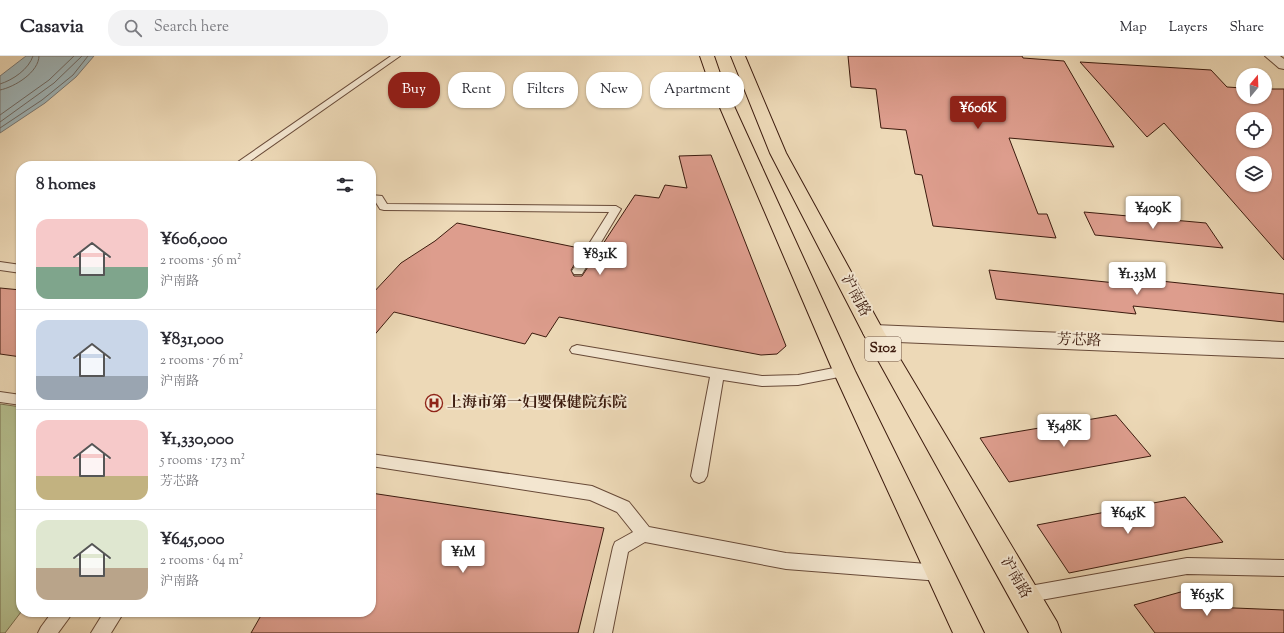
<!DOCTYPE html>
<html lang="en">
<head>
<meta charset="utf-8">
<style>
	body { margin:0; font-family:"Sorts Mill Goudy","Noto Serif SC",serif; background:#f2f2f3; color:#2b2b33; height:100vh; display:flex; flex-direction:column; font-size:15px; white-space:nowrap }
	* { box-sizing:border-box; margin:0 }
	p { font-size:13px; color:#7c7c81 }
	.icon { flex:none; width:22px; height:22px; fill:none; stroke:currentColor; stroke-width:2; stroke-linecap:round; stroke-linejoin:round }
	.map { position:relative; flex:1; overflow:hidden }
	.panel { position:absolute; left:16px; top:105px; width:360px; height:456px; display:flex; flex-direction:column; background:#fff; border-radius:16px; box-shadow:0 1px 3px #0004 }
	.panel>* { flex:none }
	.top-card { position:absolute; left:388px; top:16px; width:380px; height:36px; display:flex; gap:8px }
	.needle { width:26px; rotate:19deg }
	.tools { position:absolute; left:1236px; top:12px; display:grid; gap:8px }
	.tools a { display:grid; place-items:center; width:36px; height:36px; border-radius:50%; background:#fff; box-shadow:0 1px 3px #0004; font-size:20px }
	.price { position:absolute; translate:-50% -34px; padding:0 9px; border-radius:4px; background:#fff; color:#222; font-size:13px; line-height:26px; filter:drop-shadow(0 1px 2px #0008) }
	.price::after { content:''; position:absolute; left:50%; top:24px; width:12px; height:9px; margin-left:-6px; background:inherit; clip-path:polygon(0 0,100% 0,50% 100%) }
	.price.selected { background:#8f2418; color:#fff }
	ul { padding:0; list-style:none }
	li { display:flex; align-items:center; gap:12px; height:100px; padding:0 20px }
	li+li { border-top:1px solid #e1e1e2 }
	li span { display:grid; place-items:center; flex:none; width:112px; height:80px; border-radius:12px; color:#555 }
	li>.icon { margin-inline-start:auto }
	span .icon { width:48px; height:48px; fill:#fffc; stroke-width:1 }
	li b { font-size:17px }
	h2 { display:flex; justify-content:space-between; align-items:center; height:48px; padding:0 20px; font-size:17px }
	.tag { padding:0 14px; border-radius:16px; background:#fff; box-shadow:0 1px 3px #0004; font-size:14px; line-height:36px }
	.tag.selected { background:#8f2418; color:#fff }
	header { display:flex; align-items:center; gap:24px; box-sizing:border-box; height:56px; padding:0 20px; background:#fff; border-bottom:1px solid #e1e1e2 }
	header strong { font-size:19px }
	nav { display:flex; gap:22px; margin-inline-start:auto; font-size:14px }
	.search { width:280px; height:36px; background:#f2f2f3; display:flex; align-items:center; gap:10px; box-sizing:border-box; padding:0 14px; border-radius:16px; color:#7c7c81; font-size:15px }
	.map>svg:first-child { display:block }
</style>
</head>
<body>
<header>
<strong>Casavia</strong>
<div class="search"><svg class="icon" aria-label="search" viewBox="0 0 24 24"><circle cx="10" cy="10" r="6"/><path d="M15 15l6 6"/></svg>Search here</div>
<nav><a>Map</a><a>Layers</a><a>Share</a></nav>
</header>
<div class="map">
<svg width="1284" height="577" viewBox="0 0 1284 577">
	<rect width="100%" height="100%" fill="#edd9b7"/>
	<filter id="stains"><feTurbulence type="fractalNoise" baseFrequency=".005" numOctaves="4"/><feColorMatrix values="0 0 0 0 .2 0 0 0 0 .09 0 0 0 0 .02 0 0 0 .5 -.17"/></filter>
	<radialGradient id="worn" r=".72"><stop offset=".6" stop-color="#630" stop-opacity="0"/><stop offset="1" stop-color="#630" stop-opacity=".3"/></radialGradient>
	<path fill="#b5c090" stroke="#786e4f" d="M 0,348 L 21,351 L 21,556 L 5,577 L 0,577 Z"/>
	<path fill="#a0b7bb" stroke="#787976" d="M 26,0 L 94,0 L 76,21 L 45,47 L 0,77 L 0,20 Z"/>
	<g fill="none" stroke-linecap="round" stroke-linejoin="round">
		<g stroke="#6e6964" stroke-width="1">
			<path d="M 0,28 C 13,24 29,13 33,0"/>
			<path d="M 0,34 C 15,31 39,16 39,0"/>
			<path d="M 0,59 L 49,24 L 74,0"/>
			<path d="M 0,66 L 54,27 L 82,0"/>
			<path d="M 0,72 L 42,44 L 73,19 L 88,0"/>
		</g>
	</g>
	<g fill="#dd9d8d" stroke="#3c1b0e" fill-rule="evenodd">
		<path d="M 848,0 L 1022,0 L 1023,2 L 1064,5 L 1114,91 L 1009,82 L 1038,158 L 1047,158 L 1056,182 L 933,170 L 922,119 L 915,118 L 906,74 L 881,72 L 876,33 L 851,31 Z"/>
		<path d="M 1080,6 L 1211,14 L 1227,31 L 1243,32 L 1243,41 L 1265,41 L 1265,33 L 1284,33 L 1284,204 L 1164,67 L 1147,81 ZM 1243,63 L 1265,63 L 1265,85 L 1243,85 ZM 1243,107 L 1265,107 L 1265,129 L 1243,129 Z"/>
		<path d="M 711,99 L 786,290 L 777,298 L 761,299 L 559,261 L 546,281 L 532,277 L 525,288 L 394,256 L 371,283 L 371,239 L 401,207 L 435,185 L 457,167 L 584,193 L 571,214 L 574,220 L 582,220 L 635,139 L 659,142 L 665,129 L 687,132 L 679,100 Z"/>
		<path d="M 1084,156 L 1206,167 L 1223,192 L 1095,179 Z"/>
		<path d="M 989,214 L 1155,231 L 1151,224 L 1284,238 L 1284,266 L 1133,250 L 1136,258 L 996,243 Z"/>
		<path d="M 0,232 L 21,234 L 21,301 L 0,298 Z"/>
		<path d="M 1116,359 L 1151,400 L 1009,426 L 980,382 Z"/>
		<path d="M 371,437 L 604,472 L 578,577 L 251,577 L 263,556 L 371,556 Z"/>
		<path d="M 1185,441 L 1223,486 L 1069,517 L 1037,469 Z"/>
		<path d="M 1195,532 L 1210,551 L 1284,554 L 1284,577 L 1155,577 L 1134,549 Z"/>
	</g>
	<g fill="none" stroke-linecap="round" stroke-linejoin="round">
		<g stroke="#684a38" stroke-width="2">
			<g id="lane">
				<path d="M 391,0 L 400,0 L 243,110 L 232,110 Z"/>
				<path d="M 371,139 L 382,140 L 387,148 L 616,150 L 621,153 L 582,218 L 574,218 L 572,215 L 609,156 L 384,154 L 380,153 L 375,145 L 371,145 Z"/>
				<path d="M 0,206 L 21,209 L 21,217 L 0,214 Z"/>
				<path d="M 577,289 L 762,320 L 798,319 L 844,310 L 849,311 L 851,315 L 849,319 L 844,320 L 798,329 L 762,330 L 723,324 L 707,420 L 704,425 L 699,427 L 694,425 L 691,420 L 710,321 L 572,297 L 570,294 L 572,291 Z"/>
				<path d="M 0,336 L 21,339 L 21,349 L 0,346 Z"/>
				<path d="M 371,398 L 592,430 L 629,446 L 649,471 L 786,497 L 940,509 L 946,511 L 949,517 L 946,523 L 940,525 L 786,513 L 645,486 L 628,496 L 612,577 L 594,577 L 613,491 L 615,486 L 633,476 L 617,456 L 590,444 L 371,410 Z"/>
				<path d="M 1187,502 L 1284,504 L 1284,520 L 1187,518 L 1024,547 L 1018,545 L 1015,539 L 1018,533 L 1024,531 Z"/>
				<path d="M 52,556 L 72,556 L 69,562 L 58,577 L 38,577 L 41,571 Z"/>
				<path d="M 104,556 L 124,556 L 111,577 L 91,577 Z"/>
			</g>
		</g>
		<g stroke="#684a38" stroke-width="2">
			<g id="street">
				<path d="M 1265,0 L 1280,0 L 1284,3 L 1284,13 L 1279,12 Z"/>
				<path d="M 874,269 L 1284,286 L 1284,302 L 874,285 L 866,282 L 863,277 L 866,272 Z"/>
			</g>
		</g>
		<g stroke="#3c1b0e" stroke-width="2">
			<g id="primary">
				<path d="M 700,0 L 714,0 L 723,26 L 855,315 L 984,577 L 953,577 L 833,315 L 709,26 Z"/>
				<path d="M 731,0 L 745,0 L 786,97 L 884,276 L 1057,566 L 1061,577 L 1029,577 L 863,277 L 770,97 Z"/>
			</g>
		</g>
		<use href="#lane" fill="#f3e6d0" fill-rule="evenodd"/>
		<use href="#street" fill="#f3e6d0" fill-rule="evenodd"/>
		<use href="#primary" fill="#edd9b7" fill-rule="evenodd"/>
	</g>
	<defs>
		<g id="hospital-ring" transform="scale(0.9)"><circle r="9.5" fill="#f3e6d0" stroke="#8f2418" stroke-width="1.5"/><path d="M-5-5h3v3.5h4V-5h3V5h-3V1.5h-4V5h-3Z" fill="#8f2418"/></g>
	</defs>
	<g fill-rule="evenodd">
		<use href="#hospital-ring" x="434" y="347"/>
	</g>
	<g text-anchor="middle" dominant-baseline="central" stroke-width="4" stroke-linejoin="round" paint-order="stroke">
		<rect fill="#f3e6d0" stroke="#735848" stroke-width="1" x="865" y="281" width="36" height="24" rx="3"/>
		<g font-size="14" font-weight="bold" fill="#3c1b0e">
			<text x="883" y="293">S102</text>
		</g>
		<g font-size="15" fill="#3c1b0e" stroke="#f3e6d0">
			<text transform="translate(855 240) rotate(62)">沪南路</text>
			<text transform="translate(1079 285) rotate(2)">芳芯路</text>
			<text transform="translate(1015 522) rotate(60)">沪南路</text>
		</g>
		<g font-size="15" font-weight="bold" fill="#3c1b0e" stroke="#f3e6d0" text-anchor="start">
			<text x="447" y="347">上海市第一妇婴保健院东院</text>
		</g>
	</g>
	<rect width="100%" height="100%" filter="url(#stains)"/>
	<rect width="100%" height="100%" fill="url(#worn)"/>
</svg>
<div class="tools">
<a><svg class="needle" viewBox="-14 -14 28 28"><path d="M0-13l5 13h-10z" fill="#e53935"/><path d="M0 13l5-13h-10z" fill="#7c7c81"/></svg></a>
<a><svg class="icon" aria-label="locate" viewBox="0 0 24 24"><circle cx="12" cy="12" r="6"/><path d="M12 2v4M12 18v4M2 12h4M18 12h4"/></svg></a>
<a><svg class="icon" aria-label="layers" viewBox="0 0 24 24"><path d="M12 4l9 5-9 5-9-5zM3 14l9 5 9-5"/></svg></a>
</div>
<b class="price selected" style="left:978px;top:74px">¥606K</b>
<b class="price" style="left:1153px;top:174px">¥409K</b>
<b class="price" style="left:600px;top:220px">¥831K</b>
<b class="price" style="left:1137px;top:240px">¥1.33M</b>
<b class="price" style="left:1064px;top:392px">¥548K</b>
<b class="price" style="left:1128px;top:479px">¥645K</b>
<b class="price" style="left:463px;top:518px">¥1M</b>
<b class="price" style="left:1207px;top:561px">¥635K</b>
<div class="top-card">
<a class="tag selected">Buy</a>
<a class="tag">Rent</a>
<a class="tag">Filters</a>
<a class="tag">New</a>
<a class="tag">Apartment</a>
</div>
<section class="panel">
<h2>8 homes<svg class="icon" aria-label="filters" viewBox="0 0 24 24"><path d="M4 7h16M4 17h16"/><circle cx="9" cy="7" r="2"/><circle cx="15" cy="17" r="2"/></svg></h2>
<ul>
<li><span style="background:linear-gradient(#f6c9c9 60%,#7fa58c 0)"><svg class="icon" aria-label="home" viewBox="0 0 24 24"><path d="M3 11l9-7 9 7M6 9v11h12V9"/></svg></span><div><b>¥606,000</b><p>2 rooms · 56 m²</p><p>沪南路</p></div></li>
<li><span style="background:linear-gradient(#c9d6e8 70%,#9aa5b1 0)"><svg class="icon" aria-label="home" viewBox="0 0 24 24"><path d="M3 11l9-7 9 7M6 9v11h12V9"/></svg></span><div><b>¥831,000</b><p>2 rooms · 76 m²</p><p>沪南路</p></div></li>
<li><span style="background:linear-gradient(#f6c9c9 70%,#c2b280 0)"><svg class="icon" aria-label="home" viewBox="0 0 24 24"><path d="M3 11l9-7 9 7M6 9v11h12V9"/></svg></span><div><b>¥1,330,000</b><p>5 rooms · 173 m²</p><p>芳芯路</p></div></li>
<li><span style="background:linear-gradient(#dfe7d0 60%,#b9a48a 0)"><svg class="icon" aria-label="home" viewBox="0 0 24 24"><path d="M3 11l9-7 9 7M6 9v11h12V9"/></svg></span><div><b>¥645,000</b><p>2 rooms · 64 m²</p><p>沪南路</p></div></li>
</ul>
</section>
</div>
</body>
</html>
